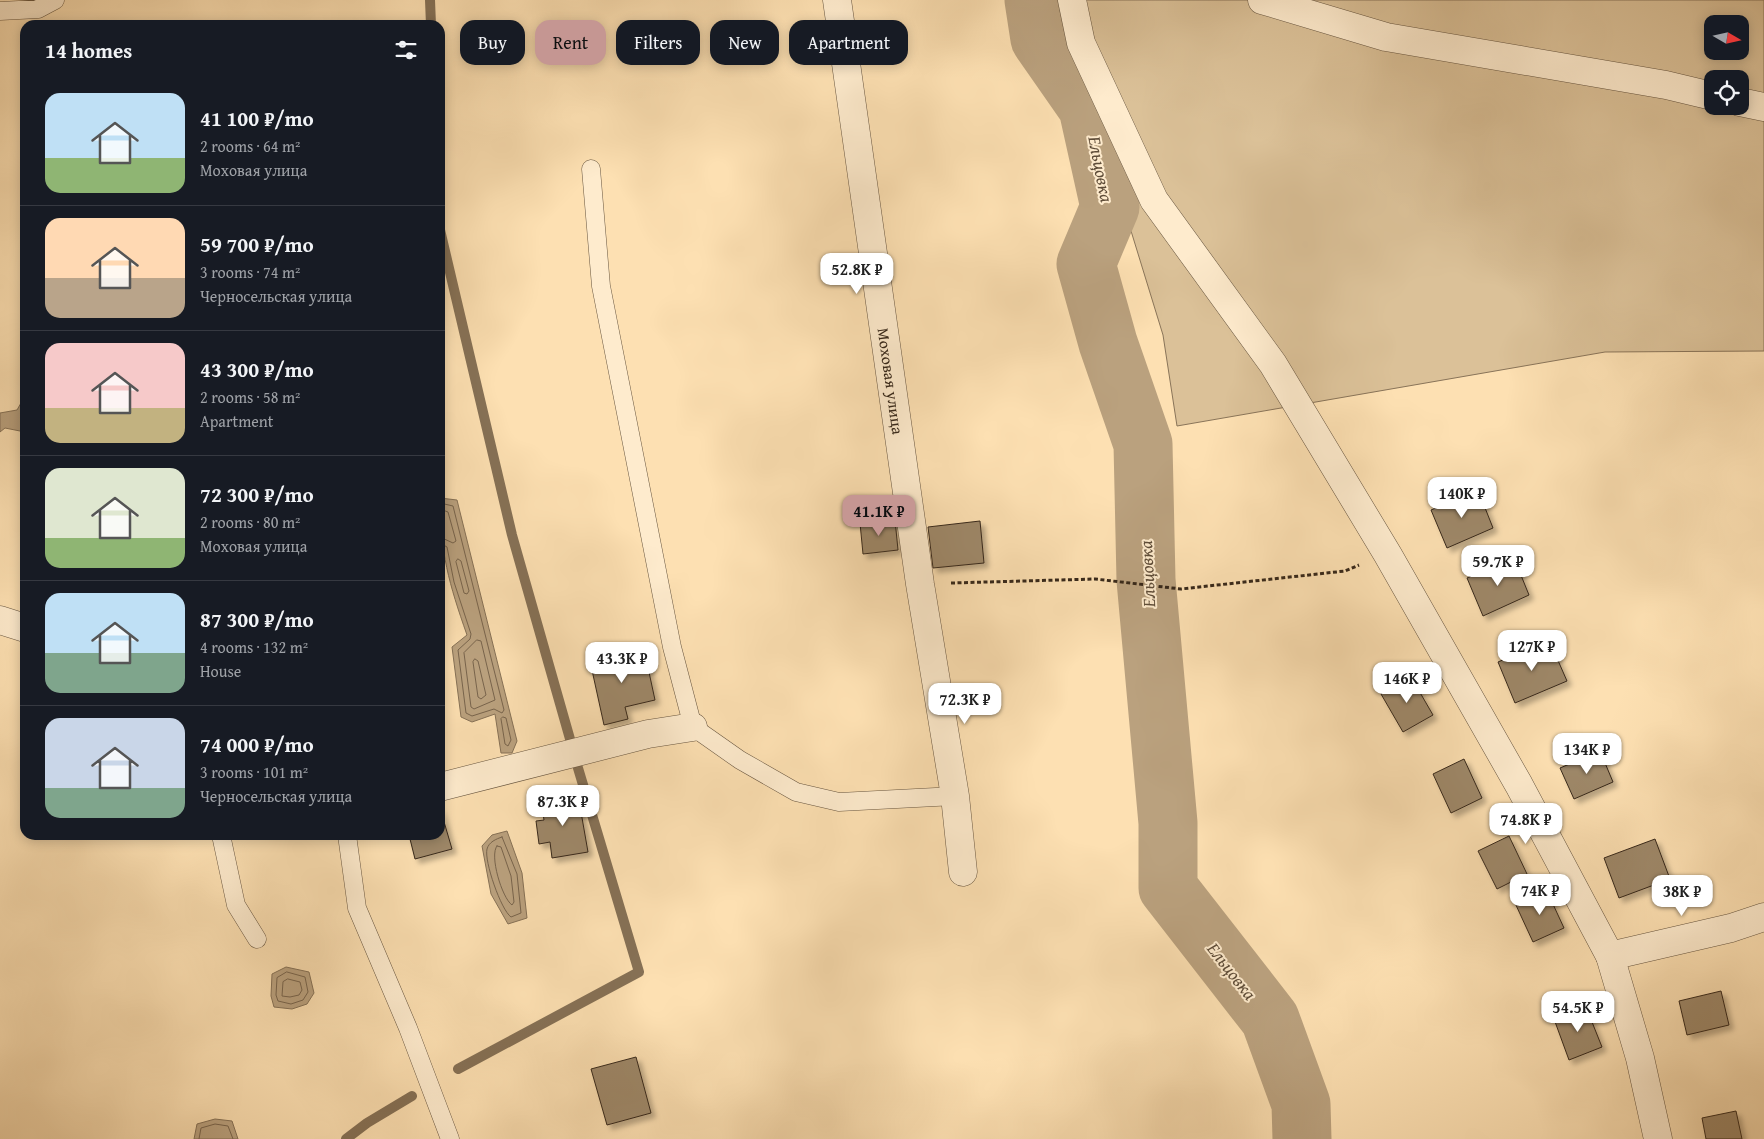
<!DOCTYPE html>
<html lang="en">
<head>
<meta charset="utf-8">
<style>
	body { margin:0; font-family:"Gentium Book Plus",serif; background:#20242c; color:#f1f3f6; height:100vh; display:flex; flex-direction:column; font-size:19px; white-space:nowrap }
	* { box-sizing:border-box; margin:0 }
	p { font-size:16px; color:#9ea1a6 }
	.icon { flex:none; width:28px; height:28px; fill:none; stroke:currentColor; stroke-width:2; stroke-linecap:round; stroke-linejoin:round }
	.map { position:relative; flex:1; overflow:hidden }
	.details { position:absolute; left:20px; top:20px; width:425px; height:820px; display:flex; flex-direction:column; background:#171b24; border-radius:15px; box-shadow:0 2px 12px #0003 }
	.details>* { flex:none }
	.top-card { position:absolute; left:460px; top:20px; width:475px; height:45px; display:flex; gap:10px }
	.needle { width:32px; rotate:99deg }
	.fabs { position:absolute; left:1704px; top:15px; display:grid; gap:10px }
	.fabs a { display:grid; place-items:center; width:45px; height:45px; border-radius:10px; background:#171b24; box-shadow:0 2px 12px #0003; font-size:25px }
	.price { position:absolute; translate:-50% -42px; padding:0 11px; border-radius:10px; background:#fff; color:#222; font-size:16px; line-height:32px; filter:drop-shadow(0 1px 2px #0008) }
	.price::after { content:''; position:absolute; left:50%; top:30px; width:15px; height:11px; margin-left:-8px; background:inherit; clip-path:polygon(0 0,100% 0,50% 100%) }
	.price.current { background:#c59692; color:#111 }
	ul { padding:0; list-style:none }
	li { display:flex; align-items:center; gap:15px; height:125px; padding:0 25px }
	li+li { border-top:1px solid #363941 }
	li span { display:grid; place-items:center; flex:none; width:140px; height:100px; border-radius:15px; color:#555 }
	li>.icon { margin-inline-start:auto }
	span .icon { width:60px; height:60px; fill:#fffc; stroke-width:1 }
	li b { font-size:21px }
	h2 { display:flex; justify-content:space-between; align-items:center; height:60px; padding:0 25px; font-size:21px }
	.tag { padding:0 18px; border-radius:15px; background:#171b24; box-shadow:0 2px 12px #0003; font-size:18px; line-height:45px }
	.tag.current { background:#c59692; color:#111 }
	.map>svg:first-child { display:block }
</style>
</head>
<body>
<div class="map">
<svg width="1764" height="1139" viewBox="0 0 1764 1139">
	<defs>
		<filter id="shadow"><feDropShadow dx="4.5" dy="4.5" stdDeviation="2.5" flood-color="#0004"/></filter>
	</defs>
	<rect width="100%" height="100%" fill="#fde0b2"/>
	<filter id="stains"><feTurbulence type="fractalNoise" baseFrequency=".004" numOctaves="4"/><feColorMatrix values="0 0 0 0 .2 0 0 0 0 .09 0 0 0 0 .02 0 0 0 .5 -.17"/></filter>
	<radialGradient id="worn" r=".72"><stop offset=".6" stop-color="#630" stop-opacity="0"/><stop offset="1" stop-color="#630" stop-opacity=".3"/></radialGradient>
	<path fill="#dbc198" stroke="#897459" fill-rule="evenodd" d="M 1075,0 L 1764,0 L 1764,351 L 1605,352 L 1177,426 L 1163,335 L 1116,182 ZM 1712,24 L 1740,24 L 1740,51 L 1712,51 ZM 1712,79 L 1740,79 L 1740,106 L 1712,106 Z"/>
	<g fill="#baa17e" stroke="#867156">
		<path d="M 25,396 L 25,432 L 5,428 L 0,432 L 0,413 L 17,410 Z"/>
		<path d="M 440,498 L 457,500 L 517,741 L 512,753 L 501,753 L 495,714 L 472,722 L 461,717 L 452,647 L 467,635 C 449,584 440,552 440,498 Z"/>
		<path d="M 507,831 L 522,873 L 527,918 L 508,924 L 491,894 L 482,846 L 492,835 Z"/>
		<path d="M 286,967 L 309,972 L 314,993 L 307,1004 L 292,1009 L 274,1007 L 271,996 L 272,974 Z"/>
		<path d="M 215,1119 L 232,1121 L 238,1139 L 194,1139 L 197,1124 Z"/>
	</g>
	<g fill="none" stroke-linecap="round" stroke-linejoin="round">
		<g stroke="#78644c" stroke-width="1">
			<path d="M 440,503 L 453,506 L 504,710 L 502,713 L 494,709 L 472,716 L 466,713 L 458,650 L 470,639 L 471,634 L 454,582 L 447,547 L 440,543"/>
			<path d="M 440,509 L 448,512 L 456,541 L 453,543 L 440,537"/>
			<path d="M 458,559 L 461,561 L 469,591 L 467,594 L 464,593 L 456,562 Z"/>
			<path d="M 477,640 L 481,641 L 495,700 L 474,709 L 471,707 L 464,653 Z"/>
			<path d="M 475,659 L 478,661 L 486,695 L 481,699 L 478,697 L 473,662 Z"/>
			<path d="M 503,717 L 506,718 L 511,740 L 508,746 L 505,744 L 501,719 Z"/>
			<path d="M 502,837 L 517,874 L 521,913 L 511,917 C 501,910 484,861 487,849 C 489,842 496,839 502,837 Z"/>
			<path d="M 497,846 L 501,847 L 511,876 L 514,902 L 512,905 C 502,898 489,855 497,846 Z"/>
			<path d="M 287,972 L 305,977 L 308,992 L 303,1000 L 291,1004 L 278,1001 L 276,995 L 277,978 Z"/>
			<path d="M 288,979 L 300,982 L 302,990 L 299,995 L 290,997 L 282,996 L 283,982 Z"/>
			<path d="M 199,1139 L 201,1128 L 215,1124 L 228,1126 L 233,1139"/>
		</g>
		<g stroke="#867156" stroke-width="10">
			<path d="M 430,0 L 431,25"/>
			<path d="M 440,230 L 512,535 L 570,739"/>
			<path d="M 458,1069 L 639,972 L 578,768"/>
			<path d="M 346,1139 L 367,1123 L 412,1096"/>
		</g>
		<path stroke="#baa17e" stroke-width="59" d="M 1034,0 L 1040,39 L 1088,108 L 1110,207 L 1086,264 L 1108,343 L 1143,444 L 1146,580 L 1168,823 L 1168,888 L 1270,1019 L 1301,1104 L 1302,1139"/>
	</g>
	<g fill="#9e8869" stroke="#37281a" filter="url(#shadow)">
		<path d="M 1478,490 L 1493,528 L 1447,548 L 1431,510 Z"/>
		<path d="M 895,520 L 898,550 L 863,554 L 860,523 Z"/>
		<path d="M 980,521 L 984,563 L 933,568 L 928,527 Z"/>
		<path d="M 1514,558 L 1529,595 L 1483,616 L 1467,578 Z"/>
		<path d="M 1549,640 L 1567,681 L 1515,703 L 1498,662 Z"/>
		<path d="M 644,649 L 655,700 L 625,707 L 628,719 L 604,725 L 590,661 Z"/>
		<path d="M 1411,677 L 1433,715 L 1403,732 L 1381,694 Z"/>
		<path d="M 1600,751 L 1613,782 L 1574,799 L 1560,768 Z"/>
		<path d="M 1464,759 L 1482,798 L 1451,813 L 1433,774 Z"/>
		<path d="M 578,795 L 588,852 L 552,858 L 550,842 L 539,844 L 536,821 L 544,820 L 541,801 Z"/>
		<path d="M 440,808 L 452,849 L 415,859 L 409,835 L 440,835 Z"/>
		<path d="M 1509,836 L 1527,874 L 1497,889 L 1478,851 Z"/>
		<path d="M 1655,839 L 1670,879 L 1619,898 L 1604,858 Z"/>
		<path d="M 1546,889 L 1564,928 L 1533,942 L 1515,903 Z"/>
		<path d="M 1721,991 L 1729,1025 L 1687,1035 L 1679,1001 Z"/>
		<path d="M 1586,1007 L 1602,1047 L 1569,1060 L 1554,1019 Z"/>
		<path d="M 636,1057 L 651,1113 L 607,1125 L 591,1069 Z"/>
		<path d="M 1736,1111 L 1742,1139 L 1706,1139 L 1702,1118 Z"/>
	</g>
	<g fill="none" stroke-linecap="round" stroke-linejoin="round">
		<g stroke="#685640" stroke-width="19">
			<g id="service">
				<path d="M 0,11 L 38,9 L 55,0"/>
				<path d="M 591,169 L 601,286 L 672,647 L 693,727 L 740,760 L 796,792 L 839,802 L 955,796"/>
				<path d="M 221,835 L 236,905 L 257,939"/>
				<path d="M 347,835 L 357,908 L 408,1028 L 450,1139"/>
			</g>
		</g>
		<g stroke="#685640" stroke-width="29">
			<g id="minor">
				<path d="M 837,0 L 920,584 L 955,796 L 963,872"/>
				<path d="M 1072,0 L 1081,43 L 1154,200 L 1273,364 L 1388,555 L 1519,785 L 1610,956 L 1640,1058 L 1658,1139"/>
				<path d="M 1262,0 L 1386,37 L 1666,85 L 1712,96"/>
				<path d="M 1740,102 L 1764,107"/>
				<path d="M 0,620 L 25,628"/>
				<path d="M 440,787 L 648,734 L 693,727"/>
				<path d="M 1610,956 L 1731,928 L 1764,917"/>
			</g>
		</g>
		<path stroke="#37281a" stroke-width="3" stroke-dasharray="4 2.5" stroke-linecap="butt" d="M 951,583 L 1095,579 L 1181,589 L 1345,571 L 1359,565"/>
		<use href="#service" stroke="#feebcd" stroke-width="18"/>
		<use href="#minor" stroke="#feebcd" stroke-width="28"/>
	</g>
	<g text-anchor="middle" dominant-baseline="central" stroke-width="4" stroke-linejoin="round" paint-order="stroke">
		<g font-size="16" fill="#37281a" stroke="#feebcd">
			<text transform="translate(891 381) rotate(82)">Моховая улица</text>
		</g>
		<g font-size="18" font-style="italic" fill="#5e4c38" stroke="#feebcd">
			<text transform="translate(1101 169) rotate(79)">Ельцовка</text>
			<text transform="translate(1147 574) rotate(-93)">Ельцовка</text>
			<text transform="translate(1232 971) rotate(52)">Ельцовка</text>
		</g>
	</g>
	<rect width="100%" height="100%" filter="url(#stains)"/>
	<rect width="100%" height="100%" fill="url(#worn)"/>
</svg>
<div class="fabs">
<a><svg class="needle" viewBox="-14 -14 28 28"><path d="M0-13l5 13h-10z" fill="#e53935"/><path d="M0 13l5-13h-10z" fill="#9ea1a6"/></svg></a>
<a><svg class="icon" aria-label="locate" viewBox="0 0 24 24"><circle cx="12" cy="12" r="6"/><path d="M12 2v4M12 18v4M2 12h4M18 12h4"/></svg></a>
</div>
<b class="price" style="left:857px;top:295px">52.8K ₽</b>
<b class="price" style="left:1462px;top:519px">140K ₽</b>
<b class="price current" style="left:879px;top:537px">41.1K ₽</b>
<b class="price" style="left:1498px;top:587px">59.7K ₽</b>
<b class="price" style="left:1532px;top:672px">127K ₽</b>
<b class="price" style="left:622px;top:684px">43.3K ₽</b>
<b class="price" style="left:1407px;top:704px">146K ₽</b>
<b class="price" style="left:965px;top:725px">72.3K ₽</b>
<b class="price" style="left:1587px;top:775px">134K ₽</b>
<b class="price" style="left:563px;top:827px">87.3K ₽</b>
<b class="price" style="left:1526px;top:845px">74.8K ₽</b>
<b class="price" style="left:1540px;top:916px">74K ₽</b>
<b class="price" style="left:1682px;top:917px">38K ₽</b>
<b class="price" style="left:1578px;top:1033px">54.5K ₽</b>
<div class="top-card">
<a class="tag">Buy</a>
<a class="tag current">Rent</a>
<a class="tag">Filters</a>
<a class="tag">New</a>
<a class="tag">Apartment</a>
</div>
<section class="details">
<h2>14 homes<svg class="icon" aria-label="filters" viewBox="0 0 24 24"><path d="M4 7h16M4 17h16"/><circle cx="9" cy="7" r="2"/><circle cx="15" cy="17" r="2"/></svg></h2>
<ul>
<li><span style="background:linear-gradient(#bfe0f5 65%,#8fb573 0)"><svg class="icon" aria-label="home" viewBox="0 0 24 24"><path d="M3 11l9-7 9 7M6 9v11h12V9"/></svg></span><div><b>41 100 ₽/mo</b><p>2 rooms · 64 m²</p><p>Моховая улица</p></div></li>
<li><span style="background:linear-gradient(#ffd9b3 60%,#b9a48a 0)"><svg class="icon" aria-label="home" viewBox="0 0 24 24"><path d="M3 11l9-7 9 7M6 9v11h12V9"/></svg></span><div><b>59 700 ₽/mo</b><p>3 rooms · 74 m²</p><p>Черносельская улица</p></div></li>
<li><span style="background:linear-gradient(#f6c9c9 65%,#c2b280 0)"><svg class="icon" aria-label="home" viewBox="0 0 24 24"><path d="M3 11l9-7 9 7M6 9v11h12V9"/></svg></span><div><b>43 300 ₽/mo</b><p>2 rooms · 58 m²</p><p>Apartment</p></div></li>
<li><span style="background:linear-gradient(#dfe7d0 70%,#8fb573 0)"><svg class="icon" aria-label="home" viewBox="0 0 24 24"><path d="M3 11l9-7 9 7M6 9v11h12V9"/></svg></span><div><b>72 300 ₽/mo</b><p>2 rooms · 80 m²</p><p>Моховая улица</p></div></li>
<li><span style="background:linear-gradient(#bfe0f5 60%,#7fa58c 0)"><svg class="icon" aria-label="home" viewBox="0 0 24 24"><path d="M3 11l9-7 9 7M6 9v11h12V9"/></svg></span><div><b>87 300 ₽/mo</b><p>4 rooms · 132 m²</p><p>House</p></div></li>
<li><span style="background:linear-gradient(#c9d6e8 70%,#7fa58c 0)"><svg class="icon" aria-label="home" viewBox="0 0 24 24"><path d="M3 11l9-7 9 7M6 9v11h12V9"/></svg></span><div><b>74 000 ₽/mo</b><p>3 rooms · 101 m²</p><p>Черносельская улица</p></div></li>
</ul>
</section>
</div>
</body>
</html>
